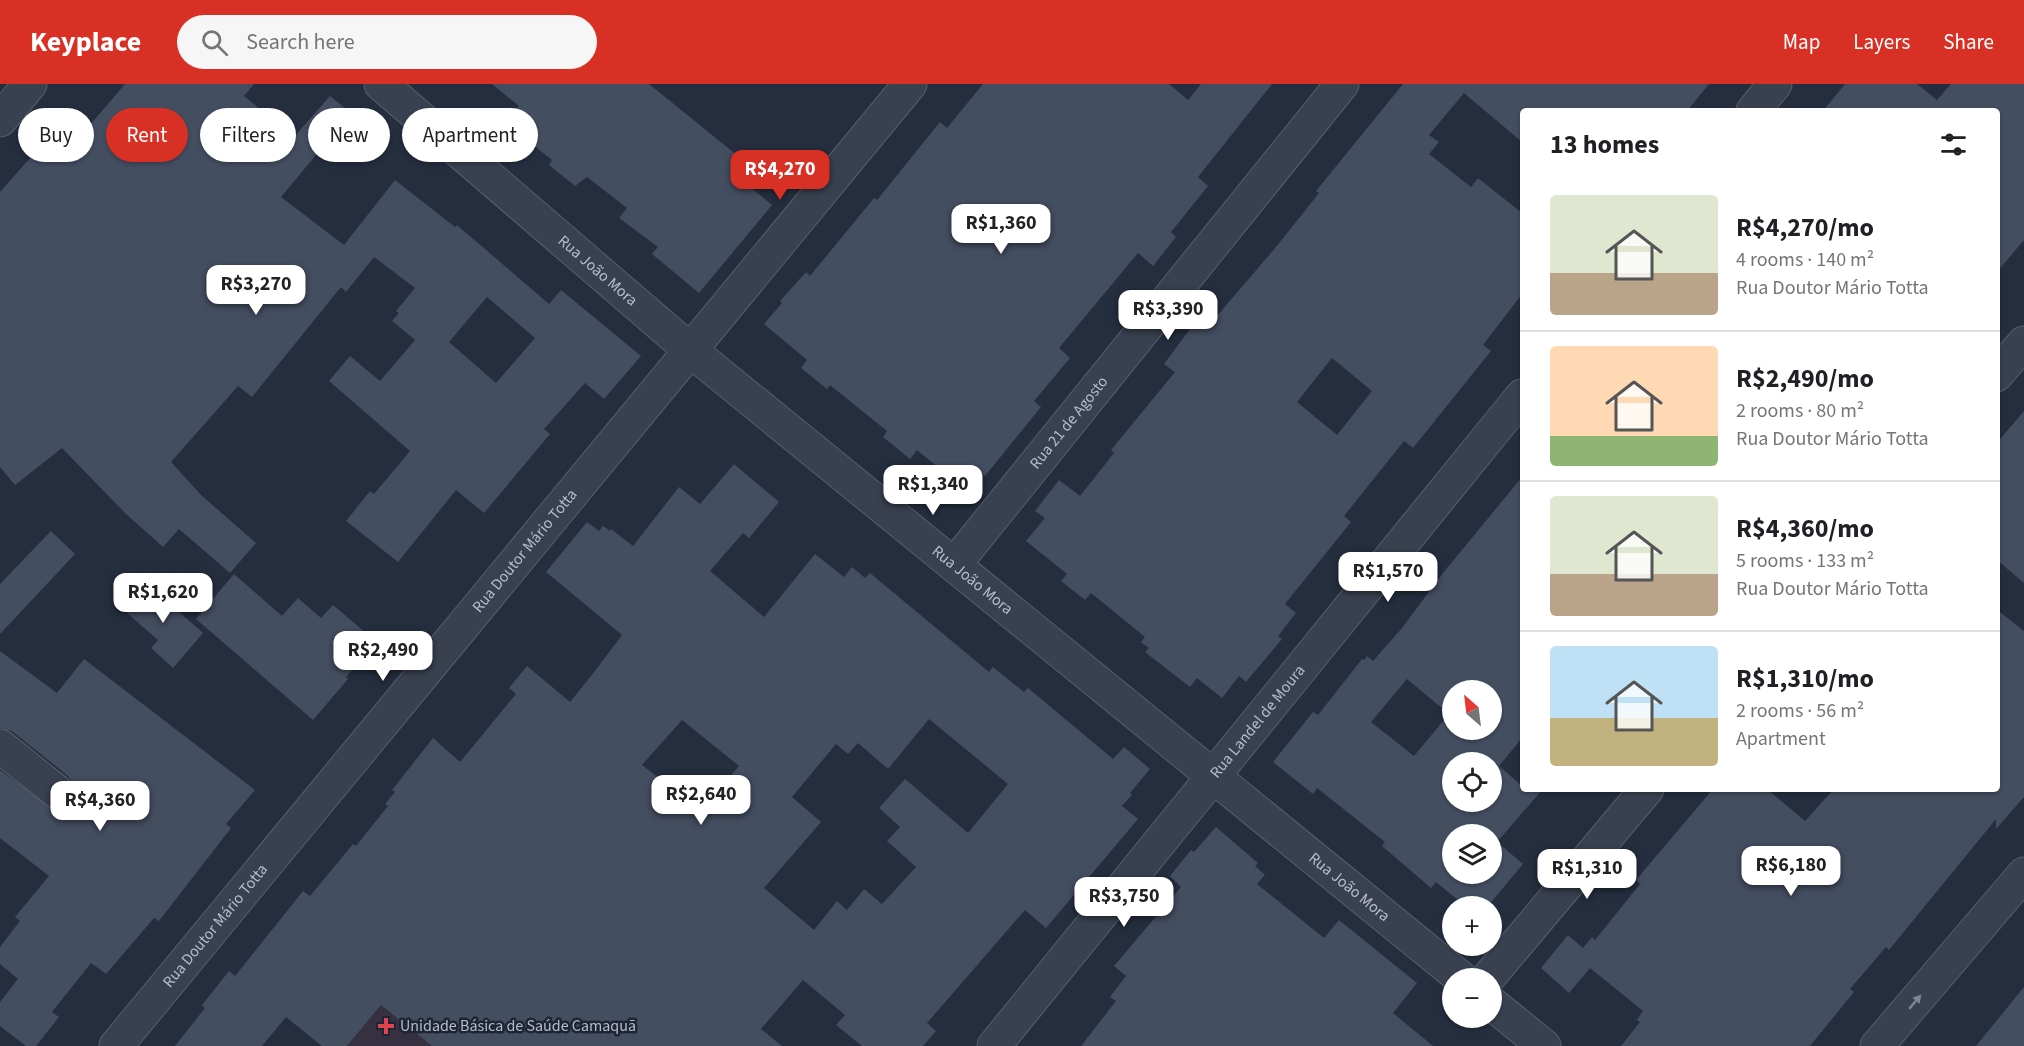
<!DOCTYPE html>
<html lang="en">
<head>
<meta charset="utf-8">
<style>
	body { margin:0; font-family:"Source Sans 3",sans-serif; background:#f6f6f6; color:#202124; height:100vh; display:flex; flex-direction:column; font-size:22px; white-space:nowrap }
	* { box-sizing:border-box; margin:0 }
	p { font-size:20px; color:#757577 }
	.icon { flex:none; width:33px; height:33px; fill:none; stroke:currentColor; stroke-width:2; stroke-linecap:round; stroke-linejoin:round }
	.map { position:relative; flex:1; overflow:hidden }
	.sheet { position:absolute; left:1520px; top:24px; width:480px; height:684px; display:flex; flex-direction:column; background:#fff; border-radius:6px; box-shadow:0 2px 4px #0004 }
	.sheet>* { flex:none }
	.hud { position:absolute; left:18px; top:24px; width:570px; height:54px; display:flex; gap:12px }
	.needle { width:39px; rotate:332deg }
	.tools { position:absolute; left:1442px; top:596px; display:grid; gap:12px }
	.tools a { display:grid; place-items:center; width:60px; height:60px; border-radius:50%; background:#fff; box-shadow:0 2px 4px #0004; font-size:30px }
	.price { position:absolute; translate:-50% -51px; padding:0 14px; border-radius:12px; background:#fff; color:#222; font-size:20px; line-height:39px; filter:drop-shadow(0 2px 3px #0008) }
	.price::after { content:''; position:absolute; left:50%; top:36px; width:18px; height:14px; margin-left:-9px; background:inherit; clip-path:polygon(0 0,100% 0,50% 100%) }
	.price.current { background:#d93025; color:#fff }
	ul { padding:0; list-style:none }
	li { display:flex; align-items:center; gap:18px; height:150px; padding:0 30px }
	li+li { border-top:2px solid #e0e0e0 }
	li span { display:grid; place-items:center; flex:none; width:168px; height:120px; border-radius:6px; color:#555 }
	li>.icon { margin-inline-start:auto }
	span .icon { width:72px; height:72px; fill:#fffc; stroke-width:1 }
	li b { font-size:26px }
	h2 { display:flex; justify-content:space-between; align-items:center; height:72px; padding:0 30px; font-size:26px }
	.chip { padding:0 21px; border-radius:27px; background:#fff; box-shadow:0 2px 4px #0004; font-size:21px; line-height:54px }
	.chip.current { background:#d93025; color:#fff }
	header { display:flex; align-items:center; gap:36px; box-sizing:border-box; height:84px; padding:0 30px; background:#d93025; color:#fff }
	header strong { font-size:28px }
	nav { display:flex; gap:33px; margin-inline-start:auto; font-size:21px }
	.search { width:420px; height:54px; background:#f6f6f6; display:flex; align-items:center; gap:15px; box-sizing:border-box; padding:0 21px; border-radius:33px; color:#757577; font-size:22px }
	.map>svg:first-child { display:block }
</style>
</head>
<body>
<header>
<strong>Keyplace</strong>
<div class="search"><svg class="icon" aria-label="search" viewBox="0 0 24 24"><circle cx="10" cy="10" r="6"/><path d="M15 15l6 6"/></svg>Search here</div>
<nav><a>Map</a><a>Layers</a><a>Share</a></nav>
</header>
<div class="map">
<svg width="2024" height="962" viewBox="0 0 2024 962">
	<rect width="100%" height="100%" fill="#252e3f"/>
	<path fill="#353140" d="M 382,920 L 432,962 L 347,962 Z"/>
	<g fill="#444e61" fill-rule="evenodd">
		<path d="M 125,0 L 254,0 L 244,12 L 294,53 L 330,12 L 351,29 L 281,113 L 344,161 L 395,96 L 455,143 L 457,141 L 549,220 L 561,206 L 641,272 L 604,315 L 585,299 L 544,345 L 550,350 L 484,429 L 456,406 L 398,478 L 346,437 L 370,407 L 374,410 L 410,367 L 329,297 L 350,272 L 380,297 L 415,256 L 392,237 L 399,229 L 396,227 L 415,204 L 374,173 L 346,208 L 341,203 L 252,313 L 238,302 L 171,378 L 201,411 L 256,459 L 230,489 L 179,445 L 163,463 L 125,429 L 62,364 L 15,401 L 0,383 L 0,108 L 54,47 L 72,62 ZM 487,213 L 535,254 L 496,299 L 449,258 Z"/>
		<path d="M 492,0 L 649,0 L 759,89 L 749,102 L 772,121 L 699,209 L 652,170 L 658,163 L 619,134 L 627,124 L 587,93 L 575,102 L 549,81 L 552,76 L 505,38 L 519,22 Z"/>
		<path d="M 983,0 L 1169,0 L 1188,16 L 1201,0 L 1272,0 L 1198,93 L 1208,102 L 1171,148 L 1176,153 L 1153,182 L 1138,169 L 1059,264 L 1070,274 L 1034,317 L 1041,323 L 985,392 L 975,384 L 961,402 L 917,366 L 910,375 L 883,353 L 887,347 L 830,301 L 827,305 L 801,284 L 807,276 L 764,240 L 782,219 L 780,217 L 806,188 L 810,192 L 874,114 L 877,116 L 940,38 L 947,44 Z"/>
		<path d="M 1403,0 L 1709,0 L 1687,27 L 1522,27 L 1522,58 L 1464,9 L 1429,51 L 1439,58 L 1429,70 L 1471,103 L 1478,94 L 1522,129 L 1522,210 L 1483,261 L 1491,267 L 1413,364 L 1404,357 L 1344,432 L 1351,438 L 1285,520 L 1296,529 L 1278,552 L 1282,555 L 1246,598 L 1239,592 L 1222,614 L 1197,594 L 1190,603 L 1145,568 L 1149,564 L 1141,558 L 1145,553 L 1091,509 L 1085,516 L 1061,497 L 1067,490 L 1026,457 L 1045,434 L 1035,427 L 1059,396 L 1080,412 L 1114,369 L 1111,366 L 1175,288 L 1164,280 L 1205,225 L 1216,233 L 1276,163 L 1319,109 L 1316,107 ZM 1332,274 L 1372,307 L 1337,351 L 1297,318 Z"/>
		<path d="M 1845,0 L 1917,0 L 1937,16 L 1951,0 L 2024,0 L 2024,156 L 1996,189 L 1996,27 L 1823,27 Z"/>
		<path d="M 2024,327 L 2024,499 L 1996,475 L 1996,360 Z"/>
		<path d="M 734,380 L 779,418 L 749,454 L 743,449 L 710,487 L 764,533 L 815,470 L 844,493 L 852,483 L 865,494 L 870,489 L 989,588 L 993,583 L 1024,608 L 1028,604 L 1113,675 L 1124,663 L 1150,685 L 1130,709 L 1132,711 L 1122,722 L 1138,735 L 1046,844 L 1025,826 L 927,939 L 936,947 L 923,962 L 862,962 L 836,941 L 845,931 L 803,896 L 761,945 L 782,962 L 432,962 L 381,921 L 347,962 L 322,962 L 286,933 L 262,962 L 175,962 L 205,924 L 202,921 L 229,887 L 235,892 L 303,807 L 310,812 L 353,760 L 356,762 L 388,722 L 385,720 L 395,708 L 392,706 L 433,654 L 460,678 L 516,610 L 509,604 L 527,582 L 570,618 L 591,592 L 622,551 L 546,488 L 587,438 L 599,447 L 603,442 L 610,447 L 611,445 L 633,462 L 679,403 L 700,420 ZM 929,635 L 1008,700 L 968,749 L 905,695 L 879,724 L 900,743 L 887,757 L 916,783 L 882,820 L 864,805 L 847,826 L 837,817 L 814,846 L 764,804 L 821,738 L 792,713 L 836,660 L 848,670 L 858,659 L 888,685 ZM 682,636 L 739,682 L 701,726 L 642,681 Z"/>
		<path d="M 1522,393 L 1522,654 L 1499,682 L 1522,702 L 1522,705 L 1543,705 L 1497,758 L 1523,780 L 1488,822 L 1465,822 L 1436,798 L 1431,804 L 1382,762 L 1385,758 L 1317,704 L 1313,710 L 1273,678 L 1313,628 L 1318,631 L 1362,575 L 1364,576 L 1367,572 L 1373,577 L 1402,544 L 1443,489 ZM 1407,595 L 1449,630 L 1414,672 L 1371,638 ZM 1452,606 L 1491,606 L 1491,645 L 1452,645 ZM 1452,678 L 1491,678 L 1491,717 L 1452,717 ZM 1452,750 L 1491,750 L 1491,789 L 1452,789 Z"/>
		<path d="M 51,447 L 75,470 L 0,550 L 0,500 Z"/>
		<path d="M 234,490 L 282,532 L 298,514 L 321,534 L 333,521 L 372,554 L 350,579 L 355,583 L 346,593 L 348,595 L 313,636 L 196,535 Z"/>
		<path d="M 144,497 L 203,549 L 173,584 L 151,564 L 158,556 L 127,529 L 129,527 L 123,522 Z"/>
		<path d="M 1996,525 L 2024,547 L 2024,713 L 1996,745 L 1996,735 L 1889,866 L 1886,863 L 1850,905 L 1854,908 L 1810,962 L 1621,962 L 1640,938 L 1637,936 L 1643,927 L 1590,884 L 1569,909 L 1541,884 L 1568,851 L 1583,864 L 1592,853 L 1595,856 L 1640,800 L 1636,796 L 1713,705 L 1767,705 L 1805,737 L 1834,705 L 1996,705 Z"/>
		<path d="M 0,567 L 57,609 L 84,575 L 255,706 L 226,740 L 231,744 L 159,837 L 154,834 L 106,890 L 91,879 L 52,928 L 59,933 L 36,962 L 26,962 L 0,942 L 0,918 L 18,895 L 0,880 L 0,863 L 20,837 L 15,833 L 49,792 L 0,754 L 0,686 L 53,725 L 63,724 L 71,718 L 75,709 L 73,700 L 68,692 L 12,647 L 0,644 Z"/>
		<path d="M 1216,743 L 1258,779 L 1255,782 L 1265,791 L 1257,800 L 1324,854 L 1339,836 L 1417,899 L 1393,929 L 1433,962 L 1081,962 L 1116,917 L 1110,913 L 1126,892 L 1114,882 L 1181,803 L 1170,792 L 1191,766 L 1194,768 Z"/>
		<path d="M 2024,903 L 2024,962 L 1976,962 Z"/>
	</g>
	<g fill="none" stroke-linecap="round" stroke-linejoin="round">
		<g stroke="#575e6d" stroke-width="35">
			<g id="minor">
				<path id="s1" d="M 381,0 L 690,266 L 1461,894"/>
				<path d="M 1753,27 L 1775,0"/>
				<path d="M 0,36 L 30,0"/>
				<path d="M 1996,291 L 2024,259"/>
				<path id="s2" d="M 954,481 L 1342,0"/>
				<path d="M 0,662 L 56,707"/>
				<path d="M 1488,894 L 1647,705"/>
				<path d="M 1491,919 L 1544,962"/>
				<path id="s3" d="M 116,962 L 910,0"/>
				<path id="s4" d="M 994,962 L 1522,312"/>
				<path d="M 1877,962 L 2024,790"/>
			</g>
		</g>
		<use href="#minor" stroke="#39404f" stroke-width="33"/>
	</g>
	<defs><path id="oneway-solid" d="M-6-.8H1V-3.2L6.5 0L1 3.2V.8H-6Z" transform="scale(1.5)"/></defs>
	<use fill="#7e8493" href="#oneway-solid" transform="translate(1915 918) rotate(-50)"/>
	<path fill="#e0444e" stroke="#1e2534" stroke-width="2" d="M383 933h6v6h6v6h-6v6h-6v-6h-6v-6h6z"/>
	<g text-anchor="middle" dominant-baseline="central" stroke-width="5" stroke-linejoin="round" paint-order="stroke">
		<g font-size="16" fill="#b6bcca" stroke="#1e2534">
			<text stroke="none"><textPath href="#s1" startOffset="286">Rua João Mora</textPath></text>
			<text stroke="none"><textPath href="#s2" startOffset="183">Rua 21 de Agosto</textPath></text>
			<text stroke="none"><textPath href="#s3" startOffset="642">Rua Doutor Mário Totta</textPath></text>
			<text stroke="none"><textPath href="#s1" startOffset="772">Rua João Mora</textPath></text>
			<text stroke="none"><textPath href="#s4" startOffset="418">Rua Landel de Moura</textPath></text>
			<text stroke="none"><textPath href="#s1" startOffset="1258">Rua João Mora</textPath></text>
			<text stroke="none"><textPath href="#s3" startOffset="156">Rua Doutor Mário Totta</textPath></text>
		</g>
		<g font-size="16" fill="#b6bcca" stroke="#1e2534" text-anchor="start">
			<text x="400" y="942">Unidade Básica de Saúde Camaquã</text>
		</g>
	</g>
</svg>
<div class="tools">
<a><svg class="needle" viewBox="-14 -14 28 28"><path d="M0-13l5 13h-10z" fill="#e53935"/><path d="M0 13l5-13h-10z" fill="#757577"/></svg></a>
<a><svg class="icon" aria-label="locate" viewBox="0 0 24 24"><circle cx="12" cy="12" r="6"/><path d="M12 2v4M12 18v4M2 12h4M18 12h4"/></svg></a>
<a><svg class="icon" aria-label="layers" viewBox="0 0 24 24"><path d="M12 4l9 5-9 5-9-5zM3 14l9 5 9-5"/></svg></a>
<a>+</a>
<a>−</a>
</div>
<b class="price current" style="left:780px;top:117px">R$4,270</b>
<b class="price" style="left:1001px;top:171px">R$1,360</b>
<b class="price" style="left:256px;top:232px">R$3,270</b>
<b class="price" style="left:1168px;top:257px">R$3,390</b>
<b class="price" style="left:933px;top:432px">R$1,340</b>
<b class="price" style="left:1388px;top:519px">R$1,570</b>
<b class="price" style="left:163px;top:540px">R$1,620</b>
<b class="price" style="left:383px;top:598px">R$2,490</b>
<b class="price" style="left:701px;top:742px">R$2,640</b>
<b class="price" style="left:100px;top:748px">R$4,360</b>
<b class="price" style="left:1791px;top:813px">R$6,180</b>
<b class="price" style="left:1587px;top:816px">R$1,310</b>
<b class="price" style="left:1124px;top:844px">R$3,750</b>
<div class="hud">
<a class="chip">Buy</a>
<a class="chip current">Rent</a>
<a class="chip">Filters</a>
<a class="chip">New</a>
<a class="chip">Apartment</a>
</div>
<section class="sheet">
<h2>13 homes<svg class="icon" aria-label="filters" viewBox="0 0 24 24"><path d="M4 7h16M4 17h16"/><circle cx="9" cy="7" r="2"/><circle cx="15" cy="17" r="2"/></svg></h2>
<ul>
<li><span style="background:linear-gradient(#dfe7d0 65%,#b9a48a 0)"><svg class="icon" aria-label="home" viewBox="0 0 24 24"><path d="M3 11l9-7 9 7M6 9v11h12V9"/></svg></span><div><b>R$4,270/mo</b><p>4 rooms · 140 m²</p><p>Rua Doutor Mário Totta</p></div></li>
<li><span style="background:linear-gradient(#ffd9b3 75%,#8fb573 0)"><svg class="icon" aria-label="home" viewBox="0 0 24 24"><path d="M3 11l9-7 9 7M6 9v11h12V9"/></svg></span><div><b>R$2,490/mo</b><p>2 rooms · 80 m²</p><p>Rua Doutor Mário Totta</p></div></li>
<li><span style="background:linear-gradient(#dfe7d0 65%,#b9a48a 0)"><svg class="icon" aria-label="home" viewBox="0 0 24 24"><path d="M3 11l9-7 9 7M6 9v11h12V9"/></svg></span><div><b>R$4,360/mo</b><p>5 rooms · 133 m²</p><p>Rua Doutor Mário Totta</p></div></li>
<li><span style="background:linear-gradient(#bfe0f5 60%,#c2b280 0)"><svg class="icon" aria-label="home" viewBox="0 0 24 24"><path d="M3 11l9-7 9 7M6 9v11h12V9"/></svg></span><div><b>R$1,310/mo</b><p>2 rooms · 56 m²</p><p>Apartment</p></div></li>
</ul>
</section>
</div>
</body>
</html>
